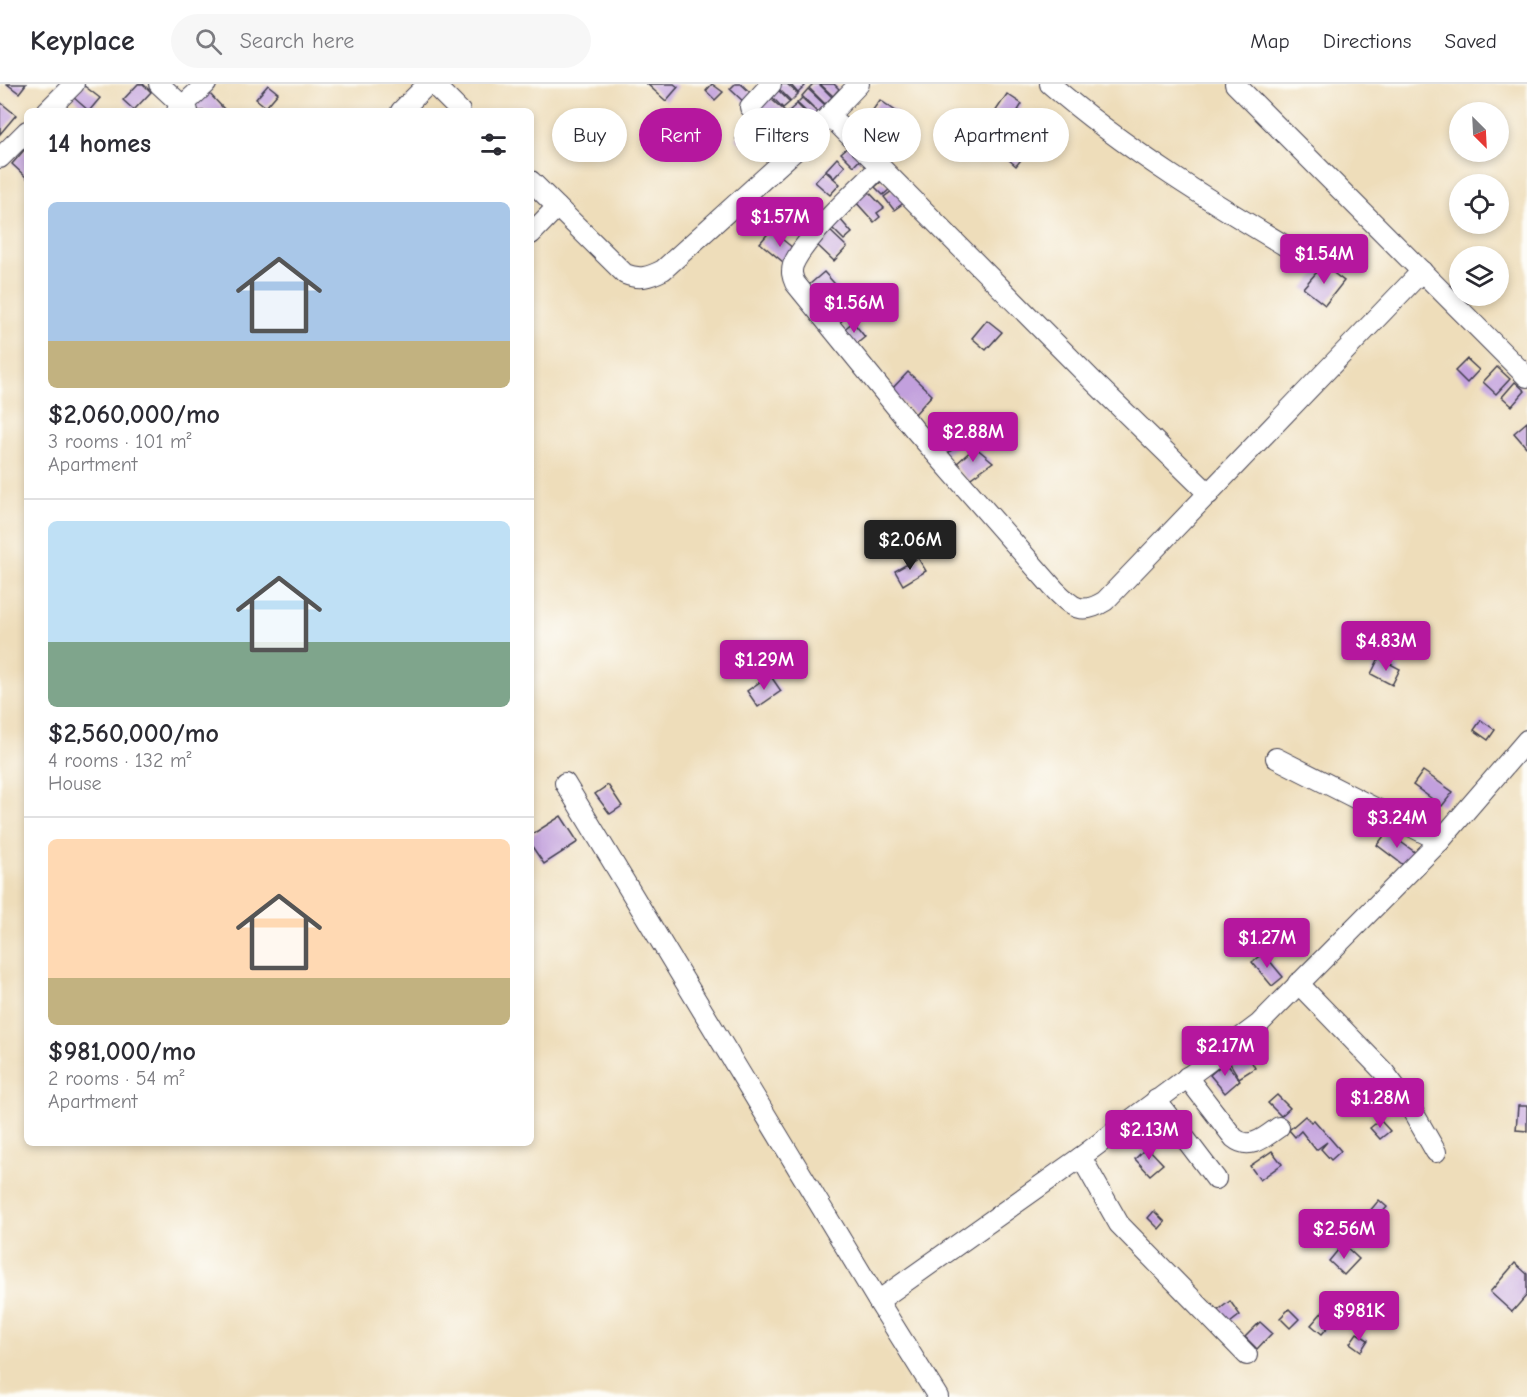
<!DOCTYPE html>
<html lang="en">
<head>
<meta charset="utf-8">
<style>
	body { margin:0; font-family:"Comic Neue",sans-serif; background:#f7f7f7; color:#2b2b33; height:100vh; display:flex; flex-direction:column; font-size:22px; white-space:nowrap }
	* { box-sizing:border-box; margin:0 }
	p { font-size:20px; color:#7c7c81 }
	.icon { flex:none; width:33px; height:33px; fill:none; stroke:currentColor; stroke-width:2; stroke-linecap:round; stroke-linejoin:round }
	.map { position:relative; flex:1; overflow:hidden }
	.side { position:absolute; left:24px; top:24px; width:510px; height:1038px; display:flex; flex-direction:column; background:#fff; border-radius:9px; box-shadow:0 3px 9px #0003 }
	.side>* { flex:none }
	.top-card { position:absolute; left:552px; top:24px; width:570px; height:54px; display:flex; gap:12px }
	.needle { width:39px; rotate:156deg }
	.controls { position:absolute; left:1449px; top:18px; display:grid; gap:12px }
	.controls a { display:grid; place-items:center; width:60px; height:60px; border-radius:50%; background:#fff; box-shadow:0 3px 9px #0003; font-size:30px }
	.price { position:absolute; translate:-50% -51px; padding:0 14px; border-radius:6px; background:#b5179e; color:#fff; font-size:20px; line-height:39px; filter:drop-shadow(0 2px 3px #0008) }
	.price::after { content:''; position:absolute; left:50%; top:36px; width:18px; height:14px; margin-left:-9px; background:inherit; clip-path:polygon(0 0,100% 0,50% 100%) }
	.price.selected { background:#222; color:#fff }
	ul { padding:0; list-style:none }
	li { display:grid; align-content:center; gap:12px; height:318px; padding:0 24px }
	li+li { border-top:2px solid #e1e1e2 }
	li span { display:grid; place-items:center; height:186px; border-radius:9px; color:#555 }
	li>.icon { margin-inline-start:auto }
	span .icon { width:108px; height:108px; fill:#fffc; stroke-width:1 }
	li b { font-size:26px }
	h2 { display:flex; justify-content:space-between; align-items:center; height:72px; padding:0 24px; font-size:26px }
	.pill { padding:0 21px; border-radius:27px; background:#fff; box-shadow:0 3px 9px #0003; font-size:21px; line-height:54px }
	.pill.selected { background:#b5179e; color:#fff }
	header { display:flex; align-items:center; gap:36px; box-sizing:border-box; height:84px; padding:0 30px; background:#fff; border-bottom:2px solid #e1e1e2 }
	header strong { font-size:28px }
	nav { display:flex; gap:33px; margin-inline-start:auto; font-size:21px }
	.search { width:420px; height:54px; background:#f7f7f7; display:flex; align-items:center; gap:15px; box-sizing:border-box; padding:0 21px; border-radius:33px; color:#7c7c81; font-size:22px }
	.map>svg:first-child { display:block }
</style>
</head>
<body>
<header>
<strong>Keyplace</strong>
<div class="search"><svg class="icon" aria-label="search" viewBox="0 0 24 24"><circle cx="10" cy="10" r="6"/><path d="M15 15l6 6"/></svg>Search here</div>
<nav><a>Map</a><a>Directions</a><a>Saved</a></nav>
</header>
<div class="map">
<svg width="1527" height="1313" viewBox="0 0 1527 1313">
	<rect width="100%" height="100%" fill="#fdfcf7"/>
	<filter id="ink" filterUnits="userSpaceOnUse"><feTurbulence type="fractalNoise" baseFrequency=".0167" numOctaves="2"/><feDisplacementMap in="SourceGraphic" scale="12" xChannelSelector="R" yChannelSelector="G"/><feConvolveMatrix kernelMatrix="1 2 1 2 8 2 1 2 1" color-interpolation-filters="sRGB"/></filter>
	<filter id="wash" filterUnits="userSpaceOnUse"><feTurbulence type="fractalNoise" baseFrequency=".008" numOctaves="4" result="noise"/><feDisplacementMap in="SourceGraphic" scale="24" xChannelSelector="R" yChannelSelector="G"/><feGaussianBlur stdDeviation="1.35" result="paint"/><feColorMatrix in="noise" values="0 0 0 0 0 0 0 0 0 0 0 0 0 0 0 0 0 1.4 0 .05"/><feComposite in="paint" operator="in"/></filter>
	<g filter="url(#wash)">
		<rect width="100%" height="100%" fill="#eeddba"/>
		<g id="blocks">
			<g fill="#c2a0dd">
				<path d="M 7,0 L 26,0 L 19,9 Z"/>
				<path d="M 138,0 L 143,0 L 151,8 L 134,26 L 123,16 Z"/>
				<path d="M 647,0 L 674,0 L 678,3 L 666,17 Z"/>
				<path d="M 712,0 L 723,8 L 715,16 L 706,7 Z"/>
				<path d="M 735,0 L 741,0 L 754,12 L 746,20 L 730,5 Z"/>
				<path d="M 774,0 L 787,0 L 798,10 L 791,17 Z"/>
				<path d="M 790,0 L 803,0 L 805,2 L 798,9 Z"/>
				<path d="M 813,0 L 819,0 L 832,13 L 825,20 L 809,4 Z"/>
				<path d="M 820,0 L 834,0 L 839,5 L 833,12 Z"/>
				<path d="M 83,1 L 100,14 L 89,27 L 73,13 Z"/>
				<path d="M 268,1 L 278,9 L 266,23 L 256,15 Z"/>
				<path d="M 774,2 L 790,18 L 783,24 L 767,8 Z"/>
				<path d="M 808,5 L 825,21 L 818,28 L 802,12 Z"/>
				<path d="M 208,8 L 224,25 L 222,27 L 199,27 L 194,22 Z"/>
				<path d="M 765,10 L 785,27 L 771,43 L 752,26 Z"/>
				<path d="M 1007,10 L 1022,20 L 1011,38 L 995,28 Z"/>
				<path d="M 802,14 L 818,29 L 813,34 L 797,19 Z"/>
				<path d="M 880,16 L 897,28 L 892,36 L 897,40 L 879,65 L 857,48 Z"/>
				<path d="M 0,18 L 16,31 L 0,50 Z"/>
				<path d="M 797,20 L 813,36 L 806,42 L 790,26 Z"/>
				<path d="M 789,27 L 805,43 L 799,49 L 782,33 Z"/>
				<path d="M 753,34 L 768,46 L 750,67 L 736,55 Z"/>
				<path d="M 784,37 L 797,50 L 792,56 L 778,44 Z"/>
				<path d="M 852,59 L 864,71 L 854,82 L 841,69 Z"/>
				<path d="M 25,65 L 27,67 L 27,94 L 12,80 Z"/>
				<path d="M 1016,65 L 1024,72 L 1016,82 L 1008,75 Z"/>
				<path d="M 837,74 L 845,82 L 834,94 L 826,86 Z"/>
				<path d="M 825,87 L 840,100 L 830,111 L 815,98 Z"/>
				<path d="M 882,97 L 890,105 L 883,111 L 875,103 Z"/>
				<path d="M 899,102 L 909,115 L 894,126 L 884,113 Z"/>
				<path d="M 867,106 L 884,124 L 877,129 L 880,133 L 874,138 L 855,117 Z"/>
				<path d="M 788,124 L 804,138 L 798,145 L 782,131 Z"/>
				<path d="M 840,135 L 852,149 L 844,156 L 831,143 Z"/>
				<path d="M 828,145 L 847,163 L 834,177 L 815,159 Z"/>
				<path d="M 771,146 L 799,169 L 788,182 L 760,159 Z"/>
				<path d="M 1323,181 L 1344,197 L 1325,221 L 1303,204 Z"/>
				<path d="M 824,188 L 843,209 L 821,227 L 803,206 Z"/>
				<path d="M 841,217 L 851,229 L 838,240 L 828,228 Z"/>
				<path d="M 987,236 L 1002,248 L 986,266 L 972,254 Z"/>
				<path d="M 853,238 L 865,253 L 854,262 L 842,247 Z"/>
				<path d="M 1467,275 L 1479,286 L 1467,299 L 1455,287 Z"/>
				<path d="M 1497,283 L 1510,295 L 1496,310 L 1483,298 Z"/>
				<path d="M 908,288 L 932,311 L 915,330 L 890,307 Z"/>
				<path d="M 1515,298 L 1525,307 L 1512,322 L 1502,313 Z"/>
				<path d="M 1527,338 L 1527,362 L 1526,363 L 1514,349 Z"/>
				<path d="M 956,340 L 967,354 L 943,373 L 932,359 Z"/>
				<path d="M 975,363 L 993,378 L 968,396 L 955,381 Z"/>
				<path d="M 918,474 L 926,487 L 903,501 L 895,487 Z"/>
				<path d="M 1379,574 L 1400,585 L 1392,601 L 1371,590 Z"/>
				<path d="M 770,591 L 781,607 L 758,623 L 747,607 Z"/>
				<path d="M 1481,636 L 1495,646 L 1488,656 L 1474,646 Z"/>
				<path d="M 1423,687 L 1453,708 L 1442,722 L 1413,701 Z"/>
				<path d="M 608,701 L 622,722 L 610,730 L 595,710 Z"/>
				<path d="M 561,732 L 578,758 L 544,780 L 531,761 L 531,751 Z"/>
				<path d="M 1387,748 L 1416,769 L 1406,783 L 1377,761 Z"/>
				<path d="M 1263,869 L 1283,893 L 1272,902 L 1252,878 Z"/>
				<path d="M 1243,963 L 1255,984 L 1239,994 L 1226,973 Z"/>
				<path d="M 1225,978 L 1240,996 L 1225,1009 L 1210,991 Z"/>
				<path d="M 1277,1011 L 1290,1024 L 1281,1032 L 1268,1019 Z"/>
				<path d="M 1518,1022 L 1527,1022 L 1527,1047 L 1516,1046 Z"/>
				<path d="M 1305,1032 L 1311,1038 L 1314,1036 L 1341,1067 L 1331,1076 L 1321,1065 L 1327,1058 L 1316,1066 L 1301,1047 L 1295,1053 L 1289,1046 Z"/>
				<path d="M 1380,1036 L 1390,1047 L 1380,1055 L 1370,1044 Z"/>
				<path d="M 1147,1063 L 1163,1080 L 1150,1091 L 1135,1075 Z"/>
				<path d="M 1272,1067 L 1282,1080 L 1260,1096 L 1250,1082 Z"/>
				<path d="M 1379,1116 L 1387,1123 L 1366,1147 L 1359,1140 Z"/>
				<path d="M 1154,1127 L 1165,1138 L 1159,1145 L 1148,1134 Z"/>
				<path d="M 1343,1160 L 1359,1175 L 1344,1191 L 1329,1177 Z"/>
				<path d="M 1515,1179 L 1527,1190 L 1527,1211 L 1512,1228 L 1490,1208 Z"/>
				<path d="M 1230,1217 L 1240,1231 L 1226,1242 L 1216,1228 Z"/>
				<path d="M 1289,1225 L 1299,1235 L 1290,1244 L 1280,1234 Z"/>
				<path d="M 1324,1226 L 1335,1235 L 1322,1250 L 1311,1241 Z"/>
				<path d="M 1260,1238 L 1272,1249 L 1257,1265 L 1245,1253 Z"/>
				<path d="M 1357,1249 L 1368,1256 L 1361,1267 L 1350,1259 Z"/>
			</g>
		</g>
	</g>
	<g filter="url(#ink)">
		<use href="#blocks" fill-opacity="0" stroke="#413e4e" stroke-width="1.5"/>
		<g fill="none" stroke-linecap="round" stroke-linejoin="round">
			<g stroke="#413e4e" stroke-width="22">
				<g id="minor">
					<path d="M 159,0 L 188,27"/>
					<path d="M 433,0 L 460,27"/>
					<path d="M 1050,0 C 1126,66 1213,119 1299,170"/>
					<path d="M 1235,0 L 1527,293"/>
					<path d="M 750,23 L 771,0"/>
					<path d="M 47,27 L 74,0"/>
					<path d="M 177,27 L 206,0"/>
					<path d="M 401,27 L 428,0"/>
					<path d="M 830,32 L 1092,296 L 1209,410"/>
					<path d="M 0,74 L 27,47"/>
					<path d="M 880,83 C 858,105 804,154 793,181 C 791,188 792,192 795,199 L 914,345 L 1055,506 C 1072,523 1081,532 1105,517 L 1422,187"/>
					<path d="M 531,97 L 625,190 C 640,196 649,193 663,186 L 799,63 L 859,0"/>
					<path d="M 531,150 L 557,123"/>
					<path d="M 1276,674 L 1440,757"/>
					<path d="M 565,699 L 878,1217 L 938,1313"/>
					<path d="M 1298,899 L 1384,988 L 1409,1021 L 1436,1068"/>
					<path d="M 1187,993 L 1234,1054 C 1250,1067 1265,1053 1279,1043"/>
					<path d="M 1156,1016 L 1216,1095"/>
					<path d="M 1081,1073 L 1119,1140 L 1247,1271"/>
					<path d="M 878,1217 L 1081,1073 L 1259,940 L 1440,757 L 1527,656"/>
				</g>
			</g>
			<use href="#minor" stroke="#fff" stroke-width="20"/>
		</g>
	</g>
</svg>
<div class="controls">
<a><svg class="needle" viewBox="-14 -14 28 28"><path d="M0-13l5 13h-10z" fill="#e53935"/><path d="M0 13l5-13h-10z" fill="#7c7c81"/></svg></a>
<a><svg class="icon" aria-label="locate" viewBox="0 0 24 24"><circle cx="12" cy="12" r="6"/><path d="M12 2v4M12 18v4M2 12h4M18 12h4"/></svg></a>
<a><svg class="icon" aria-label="layers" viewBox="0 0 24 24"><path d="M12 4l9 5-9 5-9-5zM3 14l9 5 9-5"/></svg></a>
</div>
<b class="price" style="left:780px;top:164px">$1.57M</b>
<b class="price" style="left:1324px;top:201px">$1.54M</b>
<b class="price" style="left:854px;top:250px">$1.56M</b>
<b class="price" style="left:973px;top:379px">$2.88M</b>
<b class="price selected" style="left:910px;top:487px">$2.06M</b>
<b class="price" style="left:1386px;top:588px">$4.83M</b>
<b class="price" style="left:764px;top:607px">$1.29M</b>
<b class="price" style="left:1397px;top:765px">$3.24M</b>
<b class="price" style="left:1267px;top:885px">$1.27M</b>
<b class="price" style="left:1225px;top:993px">$2.17M</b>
<b class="price" style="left:1380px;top:1045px">$1.28M</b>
<b class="price" style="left:1149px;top:1077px">$2.13M</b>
<b class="price" style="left:1344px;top:1176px">$2.56M</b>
<b class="price" style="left:1359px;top:1258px">$981K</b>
<div class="top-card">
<a class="pill">Buy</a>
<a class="pill selected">Rent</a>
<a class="pill">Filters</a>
<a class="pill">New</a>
<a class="pill">Apartment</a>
</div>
<section class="side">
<h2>14 homes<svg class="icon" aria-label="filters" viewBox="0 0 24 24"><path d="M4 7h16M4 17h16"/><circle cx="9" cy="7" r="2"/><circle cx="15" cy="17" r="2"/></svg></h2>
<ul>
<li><span style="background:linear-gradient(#a9c7e8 75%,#c2b280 0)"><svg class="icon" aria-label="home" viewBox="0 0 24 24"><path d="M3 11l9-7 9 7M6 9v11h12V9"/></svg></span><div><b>$2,060,000/mo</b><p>3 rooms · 101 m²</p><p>Apartment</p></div></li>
<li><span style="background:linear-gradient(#bfe0f5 65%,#7fa58c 0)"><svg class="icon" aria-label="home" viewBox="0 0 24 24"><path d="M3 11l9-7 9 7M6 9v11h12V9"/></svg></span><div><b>$2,560,000/mo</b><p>4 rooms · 132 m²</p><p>House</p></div></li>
<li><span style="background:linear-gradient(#ffd9b3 75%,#c2b280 0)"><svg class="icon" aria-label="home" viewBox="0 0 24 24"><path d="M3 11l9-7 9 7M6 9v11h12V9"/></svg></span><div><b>$981,000/mo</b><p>2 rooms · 54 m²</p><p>Apartment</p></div></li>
</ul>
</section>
</div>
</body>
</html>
